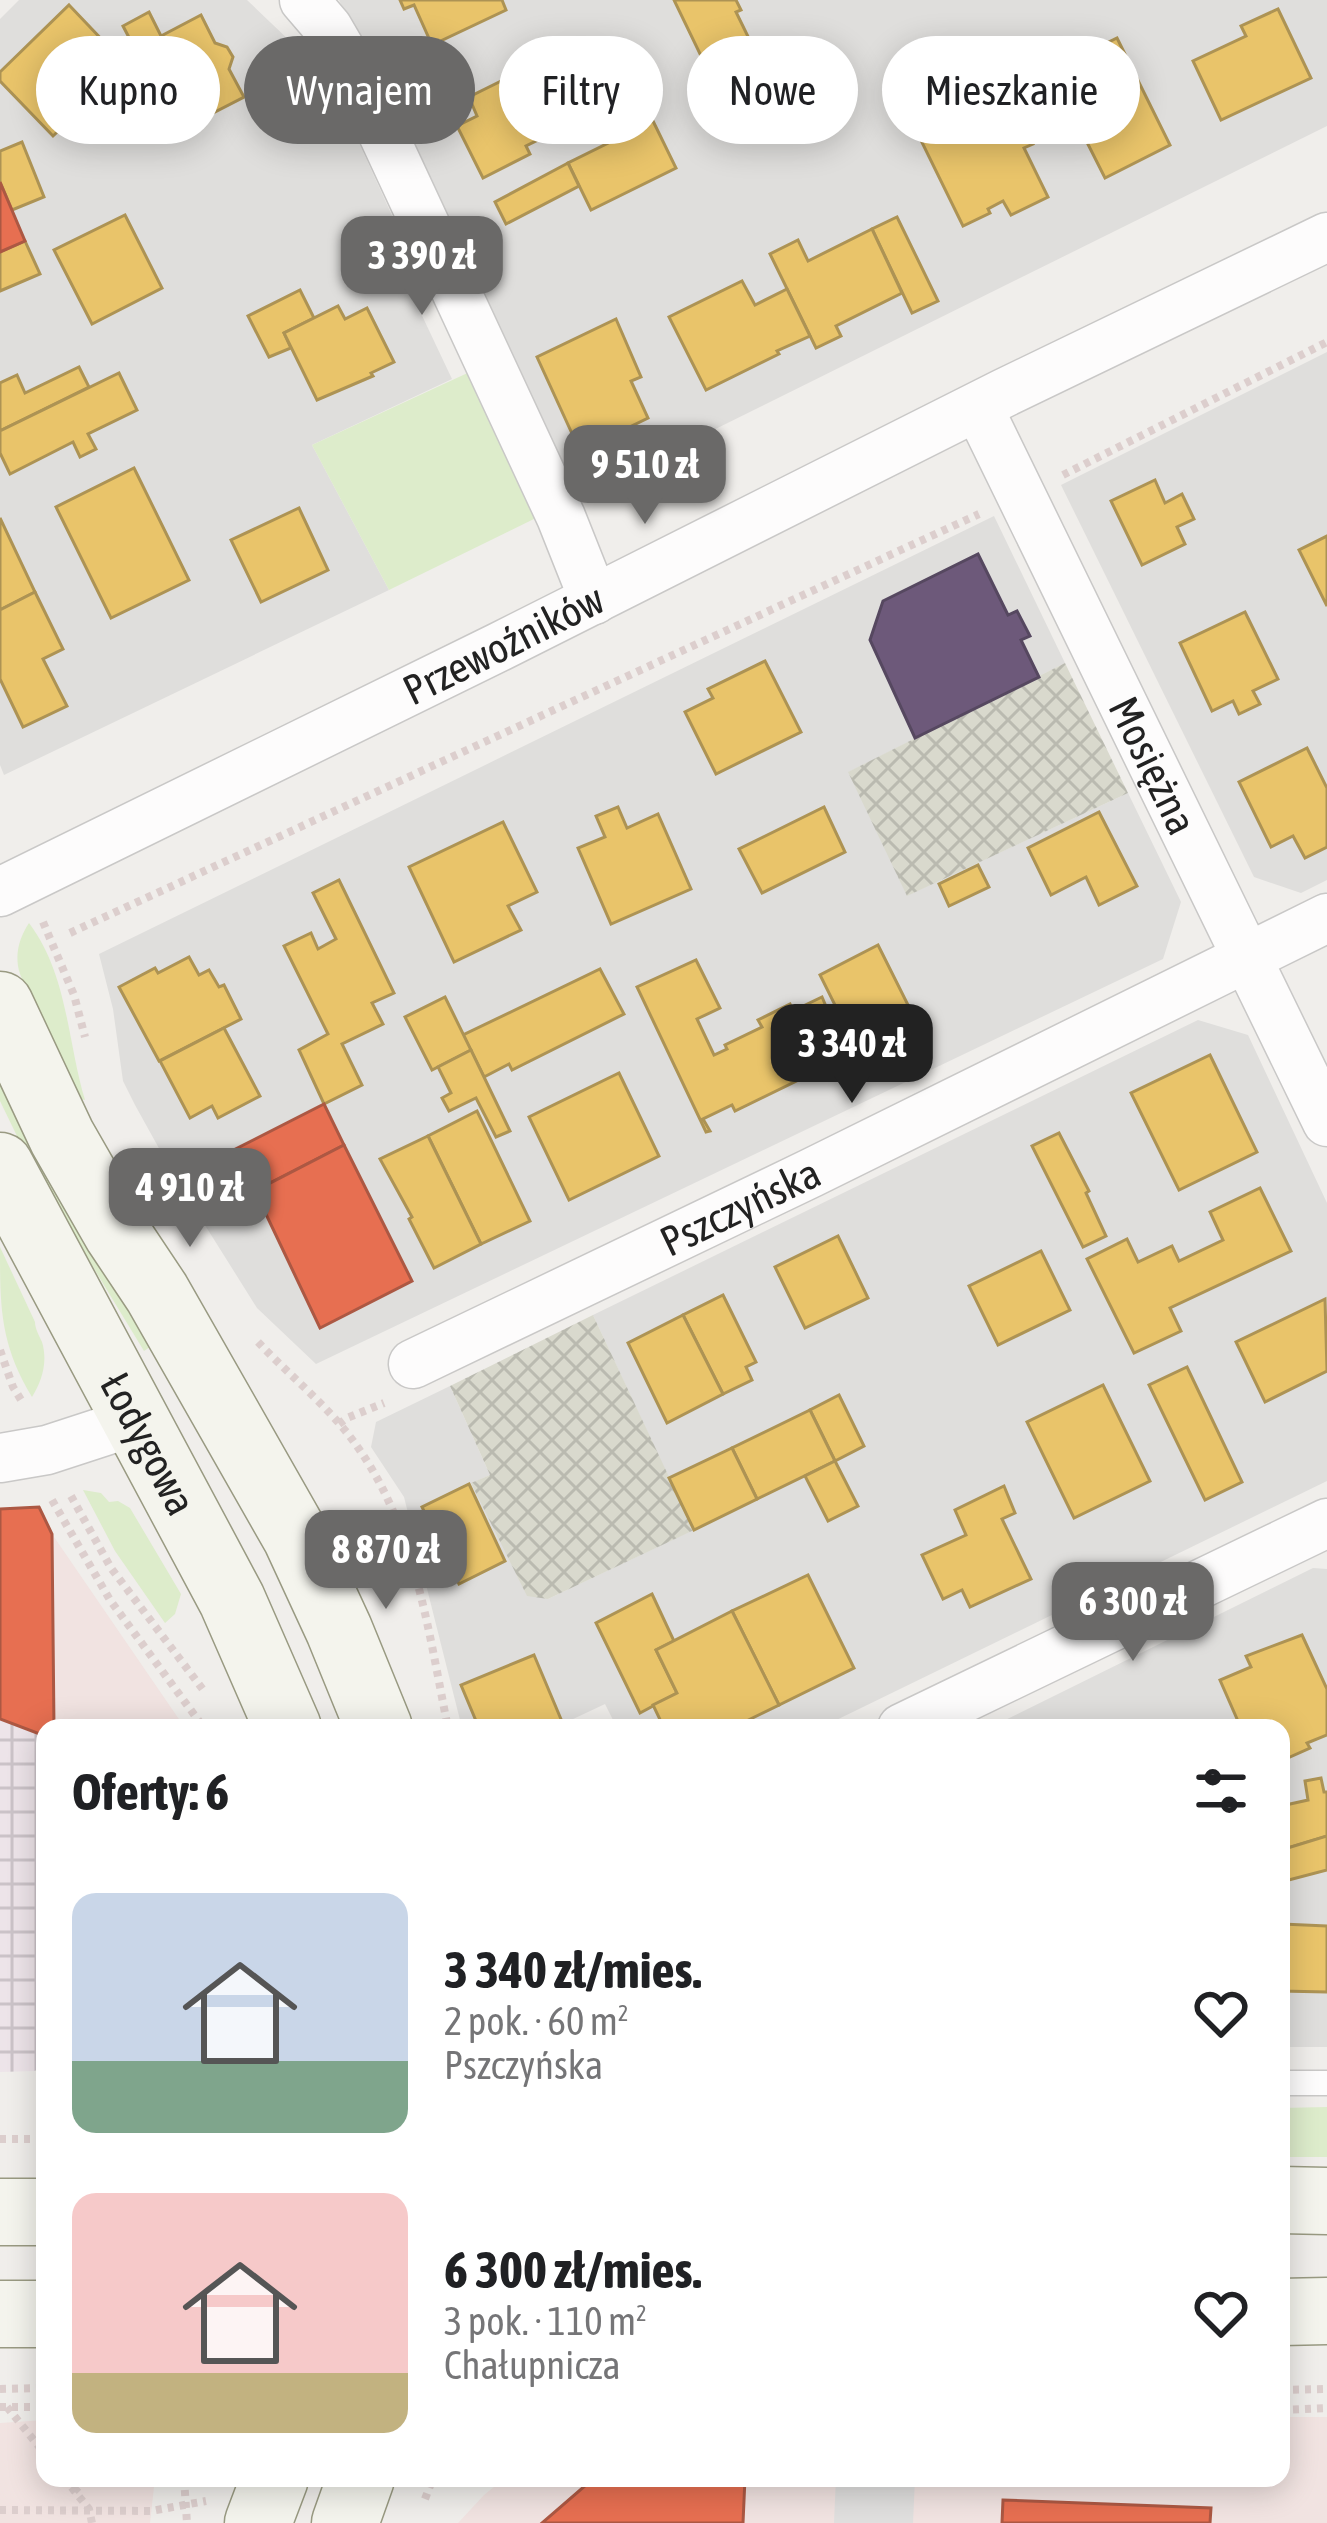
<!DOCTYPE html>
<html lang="pl">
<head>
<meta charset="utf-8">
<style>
	body { margin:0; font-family:"Asap Condensed",sans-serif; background:#f2f2f2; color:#202124; height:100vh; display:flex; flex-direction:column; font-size:45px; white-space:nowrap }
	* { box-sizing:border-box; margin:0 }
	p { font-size:39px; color:#757577 }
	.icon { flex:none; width:66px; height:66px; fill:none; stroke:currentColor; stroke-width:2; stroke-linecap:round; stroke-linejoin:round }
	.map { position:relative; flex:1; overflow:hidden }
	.details { position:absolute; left:36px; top:1719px; width:1254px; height:768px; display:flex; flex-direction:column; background:#fff; border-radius:24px; box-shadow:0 6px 30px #0003 }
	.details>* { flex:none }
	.guide { position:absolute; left:36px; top:36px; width:1257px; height:108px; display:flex; gap:24px }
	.price { position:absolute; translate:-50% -102px; padding:0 27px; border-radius:24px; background:#6a6968; color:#fff; font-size:39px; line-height:78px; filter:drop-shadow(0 3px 6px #0008) }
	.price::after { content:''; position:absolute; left:50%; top:72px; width:36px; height:27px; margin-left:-18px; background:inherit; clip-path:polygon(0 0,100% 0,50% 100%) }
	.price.on { background:#222; color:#fff }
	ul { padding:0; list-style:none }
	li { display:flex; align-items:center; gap:36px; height:300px; padding:0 36px }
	li span { display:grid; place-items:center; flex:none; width:336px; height:240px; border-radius:24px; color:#555 }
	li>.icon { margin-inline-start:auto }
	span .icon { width:144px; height:144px; fill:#fffc; stroke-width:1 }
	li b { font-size:51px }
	h2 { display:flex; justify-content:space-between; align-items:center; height:144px; padding:0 36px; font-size:51px }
	.chip { padding:0 42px; border-radius:54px; background:#fff; box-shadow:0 6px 30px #0003; font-size:42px; line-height:108px }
	.chip.on { background:#6a6968; color:#fff }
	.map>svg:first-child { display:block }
</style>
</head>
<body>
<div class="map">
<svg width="1327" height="2523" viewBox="0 0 1327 2523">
	<defs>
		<pattern id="industrial-grid" width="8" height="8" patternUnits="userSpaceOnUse" patternTransform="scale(3)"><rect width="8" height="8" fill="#ede4e9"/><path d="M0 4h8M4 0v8" fill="none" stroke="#cbc3c8"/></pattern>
		<pattern id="construction-cross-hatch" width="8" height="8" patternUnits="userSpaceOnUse" patternTransform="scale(3)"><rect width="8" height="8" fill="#d9d9cd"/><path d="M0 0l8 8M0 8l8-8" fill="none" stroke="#babab0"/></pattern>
	</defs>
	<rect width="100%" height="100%" fill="#f0eeeb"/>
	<g fill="#dfdedc">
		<path d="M 19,0 L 247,0 L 293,44 L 315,97 L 334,88 L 405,244 L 392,252 L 452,379 L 312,445 L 389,590 L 4,775 L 0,765 L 0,19 Z"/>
		<path d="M 339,0 L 1327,0 L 1327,126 L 570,501 Z"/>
		<path d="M 1327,352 L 1327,880 L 1301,893 L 1254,877 L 1061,485 Z"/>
		<path d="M 994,516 L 1065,663 L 849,772 L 908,895 L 1128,793 L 1181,902 L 1163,959 L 316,1364 L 257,1308 L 176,1179 L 135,1105 L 123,1081 L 113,1009 L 99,954 Z"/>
		<path d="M 1198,1020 L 1248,1035 L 1327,1203 L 1327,1481 L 820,1728 L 617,1728 L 605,1704 L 554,1728 L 462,1728 L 404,1497 L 371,1447 L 376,1422 L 450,1386 L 490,1475 L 472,1483 L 548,1599 L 693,1530 L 593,1315 Z"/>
		<path d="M 1313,1568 L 1327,1569 L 1327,2047 L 1281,2047 L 1281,1728 L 989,1728 Z"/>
	</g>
	<g fill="#f1e3e1">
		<path d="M 39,1507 L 52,1534 L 185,1728 L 45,1728 L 45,1736 L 0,1719 L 0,1509 Z"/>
		<path d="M 1281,2417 L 1327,2417 L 1327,2523 L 458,2523 L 484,2495 L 505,2478 L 1281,2478 Z"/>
		<path d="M 45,2420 L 45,2478 L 155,2478 L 150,2523 L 0,2523 L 0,2423 Z"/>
	</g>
	<path fill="url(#industrial-grid)" d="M 0,1719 L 45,1736 L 45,1899 L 38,1933 L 45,1934 L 45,2068 L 34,2071 L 0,2072 Z"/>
	<g fill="url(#construction-cross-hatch)">
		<path d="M 1065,663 L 1128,793 L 907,896 L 848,772 Z"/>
		<path d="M 593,1315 L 694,1530 L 548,1599 L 527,1596 L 471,1483 L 490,1475 L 450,1386 Z"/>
	</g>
	<g fill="#ddeccb">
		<path d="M 474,370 L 540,516 L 389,590 L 312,445 Z"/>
		<path d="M 29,923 C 68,975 67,1040 85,1100 L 77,1098 L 32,1003 C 31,989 24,986 20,974 C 14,956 19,938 29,923 Z"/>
		<path d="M 0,1080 L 153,1345 L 144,1351 L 31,1165 L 0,1101 Z"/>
		<path d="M 0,1247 L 35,1322 C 35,1329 39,1335 42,1342 C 48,1362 42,1381 32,1397 C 0,1344 0,1307 0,1247 Z"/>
		<path d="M 83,1490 L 101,1493 L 109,1502 L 118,1501 L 130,1508 L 181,1594 L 175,1614 L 165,1623 L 115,1551 Z"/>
		<path d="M 1327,2107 L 1327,2157 L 1281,2157 L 1281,2108 Z"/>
	</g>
	<path fill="#e0dfde" d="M 836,2478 L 915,2478 L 913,2523 L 834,2523 Z"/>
	<g fill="#e9c46a" stroke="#ad9354" stroke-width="3">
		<path d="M 400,0 L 502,0 L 506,10 L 432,45 L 414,5 L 404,9 Z"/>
		<path d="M 674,0 L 736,0 L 741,10 L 736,12 L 758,57 L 751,60 L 756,70 L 717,89 Z"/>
		<path d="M 69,5 L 127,66 L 53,136 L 0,81 L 0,72 Z"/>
		<path d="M 1278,9 L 1311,78 L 1221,120 L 1193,61 L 1246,36 L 1241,26 Z"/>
		<path d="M 149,12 L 161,36 L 201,15 L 215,43 L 227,47 L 233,57 L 229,69 L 244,97 L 178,131 L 123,26 Z"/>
		<path d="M 1117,38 L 1170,145 L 1105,178 L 1051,71 L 1057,78 L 1084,65 L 1080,56 Z"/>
		<path d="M 572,46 L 603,108 L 526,146 L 530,154 L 483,178 L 457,126 L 477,116 L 469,97 Z"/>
		<path d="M 990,80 L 1005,111 L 1021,118 L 1033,144 L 1024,148 L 1048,197 L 1011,215 L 1003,201 L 988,209 L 990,213 L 963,226 L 911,120 L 920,99 L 946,86 L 963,94 Z"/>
		<path d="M 653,121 L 676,168 L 591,210 L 568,163 Z"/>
		<path d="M 22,142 L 44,197 L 12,210 L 0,182 L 0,151 Z"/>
		<path d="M 568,163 L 579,186 L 506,224 L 495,202 Z"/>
		<path d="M 125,215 L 162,288 L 92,324 L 54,250 Z"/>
		<path d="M 897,217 L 938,301 L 912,313 L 872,229 Z"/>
		<path d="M 872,229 L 902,293 L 836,326 L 841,336 L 816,348 L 770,254 L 798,240 L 808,261 Z"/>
		<path d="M 25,241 L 40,274 L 0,291 L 0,252 Z"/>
		<path d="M 742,281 L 755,305 L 787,289 L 810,336 L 777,351 L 779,354 L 706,390 L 669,317 Z"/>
		<path d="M 300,290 L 314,318 L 284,333 L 291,348 L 269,357 L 248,316 Z"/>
		<path d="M 338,306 L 345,319 L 367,308 L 394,362 L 371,373 L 373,376 L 317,400 L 284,333 Z"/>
		<path d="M 616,319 L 641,377 L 631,381 L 648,418 L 580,451 L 537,357 Z"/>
		<path d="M 79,367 L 89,387 L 0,431 L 0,383 L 17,375 L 25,393 Z"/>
		<path d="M 119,373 L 137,410 L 88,434 L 96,449 L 80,457 L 73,442 L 10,474 L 0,453 L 0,431 Z"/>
		<path d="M 134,468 L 189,580 L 111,618 L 56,507 Z"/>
		<path d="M 1155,480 L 1165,503 L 1182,494 L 1194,519 L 1177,527 L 1185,544 L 1142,565 L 1111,501 Z"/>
		<path d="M 299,508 L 328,570 L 261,602 L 231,540 Z"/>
		<path d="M 0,518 L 35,592 L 0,610 Z"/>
		<path d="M 1327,536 L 1327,606 L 1299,550 Z"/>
		<path d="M 35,592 L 63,649 L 43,659 L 67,706 L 23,727 L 0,679 L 0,610 Z"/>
		<path d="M 1245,612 L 1278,679 L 1253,691 L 1260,704 L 1239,714 L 1233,701 L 1212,711 L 1180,643 Z"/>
		<path d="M 765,661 L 801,732 L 716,774 L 685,712 L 713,698 L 708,689 Z"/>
		<path d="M 1307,748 L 1327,788 L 1327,847 L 1305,858 L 1293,836 L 1271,847 L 1239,782 Z"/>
		<path d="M 618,807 L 627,828 L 658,814 L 691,889 L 611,924 L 578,848 L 605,837 L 596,816 Z"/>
		<path d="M 824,807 L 845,852 L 762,893 L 739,849 Z"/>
		<path d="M 1099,812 L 1137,886 L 1099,905 L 1086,877 L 1051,895 L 1028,848 Z"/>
		<path d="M 503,822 L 537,892 L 508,906 L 521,930 L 454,962 L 409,867 Z"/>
		<path d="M 978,865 L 989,887 L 949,906 L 939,884 Z"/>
		<path d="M 339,880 L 394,993 L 372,1003 L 383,1024 L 342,1044 L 362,1085 L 324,1104 L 299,1050 L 328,1034 L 284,946 L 311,933 L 318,949 L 336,939 L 313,893 Z"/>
		<path d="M 878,945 L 918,1025 L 821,1069 L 793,1011 L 822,997 L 828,1011 L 836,1007 L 820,975 Z"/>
		<path d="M 189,957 L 199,975 L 209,970 L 219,987 L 224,985 L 241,1019 L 159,1061 L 119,987 L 155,968 L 158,973 Z"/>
		<path d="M 696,960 L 720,1008 L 697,1019 L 714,1055 L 727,1049 L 725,1045 L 762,1027 L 758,1020 L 790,1004 L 821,1069 L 735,1111 L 732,1105 L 703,1119 L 710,1131 L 706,1132 L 637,987 Z"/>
		<path d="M 600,969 L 624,1014 L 512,1070 L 509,1064 L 484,1077 L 463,1035 Z"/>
		<path d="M 445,997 L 471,1050 L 432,1070 L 405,1017 Z"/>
		<path d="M 224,1028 L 260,1096 L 218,1118 L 212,1106 L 190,1118 L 160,1061 Z"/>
		<path d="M 471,1050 L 510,1131 L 496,1137 L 476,1098 L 449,1111 L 442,1098 L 451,1093 L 438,1067 Z"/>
		<path d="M 1210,1055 L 1257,1152 L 1179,1190 L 1131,1093 Z"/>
		<path d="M 619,1073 L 659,1156 L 569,1200 L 529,1117 Z"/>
		<path d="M 477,1111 L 530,1221 L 481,1244 L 428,1136 Z"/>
		<path d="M 1059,1133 L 1089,1191 L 1086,1193 L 1106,1236 L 1083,1247 L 1032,1146 Z"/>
		<path d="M 428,1136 L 481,1244 L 434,1268 L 409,1219 L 412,1217 L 380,1159 Z"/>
		<path d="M 1260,1188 L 1291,1251 L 1170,1308 L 1181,1331 L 1134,1353 L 1087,1259 L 1127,1239 L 1138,1262 L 1172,1246 L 1179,1261 L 1223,1240 L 1210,1212 Z"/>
		<path d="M 838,1236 L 868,1298 L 805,1328 L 775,1267 Z"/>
		<path d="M 1041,1251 L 1070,1310 L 998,1345 L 969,1286 Z"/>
		<path d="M 723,1295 L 756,1362 L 746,1367 L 752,1380 L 723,1394 L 683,1315 Z"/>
		<path d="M 1325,1299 L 1327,1371 L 1265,1402 L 1236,1342 Z"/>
		<path d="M 683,1315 L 723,1394 L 667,1423 L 628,1343 Z"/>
		<path d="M 1187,1367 L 1242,1482 L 1205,1500 L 1149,1385 Z"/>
		<path d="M 1103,1385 L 1150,1481 L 1074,1518 L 1027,1422 Z"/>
		<path d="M 839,1395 L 864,1446 L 835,1461 L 810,1410 Z"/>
		<path d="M 810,1410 L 835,1461 L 757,1499 L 732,1448 Z"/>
		<path d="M 732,1448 L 757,1499 L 694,1530 L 669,1478 Z"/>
		<path d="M 835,1461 L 858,1506 L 828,1521 L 805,1476 Z"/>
		<path d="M 469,1484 L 505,1561 L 459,1584 L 422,1507 Z"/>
		<path d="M 1004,1486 L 1015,1513 L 1002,1519 L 1031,1579 L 970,1607 L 962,1590 L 943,1599 L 922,1555 L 966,1535 L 955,1510 Z"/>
		<path d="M 808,1575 L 854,1668 L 779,1705 L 732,1611 Z"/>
		<path d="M 652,1594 L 674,1641 L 656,1650 L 677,1693 L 640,1713 L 596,1623 Z"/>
		<path d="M 732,1611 L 779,1705 L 732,1728 L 664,1728 L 653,1705 L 677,1693 L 656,1650 Z"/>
		<path d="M 1302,1635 L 1327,1689 L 1327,1735 L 1307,1743 L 1310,1748 L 1281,1761 L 1281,1728 L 1241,1728 L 1220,1680 L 1251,1667 L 1246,1656 Z"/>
		<path d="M 534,1655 L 563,1724 L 554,1728 L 479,1728 L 461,1685 Z"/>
		<path d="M 1321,1778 L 1324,1792 L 1327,1792 L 1327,1836 L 1281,1850 L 1281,1806 L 1308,1800 L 1305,1781 Z"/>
		<path d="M 1327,1836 L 1327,1870 L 1281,1882 L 1281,1850 Z"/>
		<path d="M 1282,1924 L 1327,1926 L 1327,1992 L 1281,1991 Z"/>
	</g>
	<g fill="#e76f51" stroke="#ac5843" stroke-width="3">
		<path d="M 0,182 L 25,241 L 0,252 Z"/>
		<path d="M 324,1104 L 344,1145 L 231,1203 L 210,1162 Z"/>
		<path d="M 344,1145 L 412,1281 L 320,1328 L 255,1191 Z"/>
		<path d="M 39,1507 L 52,1534 L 54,1728 L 45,1728 L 45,1736 L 0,1719 L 0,1509 Z"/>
		<path d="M 594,2478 L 745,2478 L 743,2523 L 542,2523 Z"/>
		<path d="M 1003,2500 L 1211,2508 L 1210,2523 L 1002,2523 Z"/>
	</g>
	<path fill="#6d597a" stroke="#564860" stroke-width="3" d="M 978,554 L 1008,615 L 1017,611 L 1030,636 L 1021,640 L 1039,677 L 915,738 L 870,640 L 883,601 Z"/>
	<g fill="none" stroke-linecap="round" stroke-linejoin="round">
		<g stroke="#c9c8c7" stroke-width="27">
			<path id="service" d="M 1281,2083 L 1327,2083"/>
		</g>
		<g stroke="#c9c8c7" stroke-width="51">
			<g id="minor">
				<path d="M 304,0 L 328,28 L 356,76 L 561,517 L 594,600"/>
				<path id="s1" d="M 978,407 L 1327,1122"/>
				<path id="s2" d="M 0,892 L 499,647 L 1004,393 L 1327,237"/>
				<path id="s3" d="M 413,1364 L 811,1173 L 1327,918"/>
				<path d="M 0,1458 L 47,1450 L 136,1421"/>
				<path d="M 902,1728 L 1327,1523"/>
			</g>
		</g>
		<g stroke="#999a82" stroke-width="69">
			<g id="secondary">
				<path d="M 0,1005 L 62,1137 L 117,1233 L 157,1293 L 296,1537 L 339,1630 L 379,1728"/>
				<path id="s4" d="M 0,1166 L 232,1600 L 288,1728"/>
				<path d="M 1281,2200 L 1327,2201"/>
				<path d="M 0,2212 L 45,2212"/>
				<path d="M 1281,2312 L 1327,2311"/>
				<path d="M 0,2314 L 45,2314"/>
				<path d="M 258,2523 L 275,2478"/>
				<path d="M 345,2523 L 361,2478"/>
			</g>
		</g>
		<g stroke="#dccecd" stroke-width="8" stroke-dasharray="6 6" stroke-linecap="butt">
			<path d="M 1063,475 L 1327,342"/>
			<path d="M 43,922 L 74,995 L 85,1037"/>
			<path d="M 70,933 L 979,514"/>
			<path d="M 258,1342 C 289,1375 327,1405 354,1442 C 415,1525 428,1629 448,1728"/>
			<path d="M 0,1350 L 13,1387 L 23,1403"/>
			<path d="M 339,1424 L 347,1418 L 384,1403"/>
			<path d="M 71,1496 L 111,1568 L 204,1691"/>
			<path d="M 52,1500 L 110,1600 L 204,1728"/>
			<path d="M 0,2139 L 45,2139"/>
			<path d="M 0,2389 L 45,2388"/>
			<path d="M 1281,2390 L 1327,2389"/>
			<path d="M 0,2407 L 45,2407"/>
			<path d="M 7,2407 L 45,2454"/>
			<path d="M 1281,2410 L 1327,2408"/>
			<path d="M 64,2478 L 89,2509 L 92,2523"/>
			<path d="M 184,2478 L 187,2523"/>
			<path d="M 74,2491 L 88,2478"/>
			<path d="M 425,2499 L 433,2478"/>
			<path d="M 0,2510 L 151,2511 L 206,2501"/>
		</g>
		<use href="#service" stroke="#fdfcfc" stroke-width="24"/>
		<use href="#minor" stroke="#fdfcfc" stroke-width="48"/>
		<use href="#secondary" stroke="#f4f4ed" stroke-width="66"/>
	</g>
	<g text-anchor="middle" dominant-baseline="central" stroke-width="12" stroke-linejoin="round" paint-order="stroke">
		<g font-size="42" fill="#222" stroke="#fff">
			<text stroke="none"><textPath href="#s2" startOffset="561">Przewoźników</textPath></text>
			<text stroke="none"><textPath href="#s1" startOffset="399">Mosiężna</textPath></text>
			<text stroke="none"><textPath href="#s3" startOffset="363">Pszczyńska</textPath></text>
			<text stroke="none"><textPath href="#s4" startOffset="315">Łodygowa</textPath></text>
		</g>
	</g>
</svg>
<b class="price" style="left:422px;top:318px">3 390 zł</b>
<b class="price" style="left:645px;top:527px">9 510 zł</b>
<b class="price on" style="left:852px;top:1106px">3 340 zł</b>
<b class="price" style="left:190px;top:1250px">4 910 zł</b>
<b class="price" style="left:386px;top:1612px">8 870 zł</b>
<b class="price" style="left:1133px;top:1664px">6 300 zł</b>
<div class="guide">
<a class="chip">Kupno</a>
<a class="chip on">Wynajem</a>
<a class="chip">Filtry</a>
<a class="chip">Nowe</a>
<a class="chip">Mieszkanie</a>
</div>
<section class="details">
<h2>Oferty: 6<svg class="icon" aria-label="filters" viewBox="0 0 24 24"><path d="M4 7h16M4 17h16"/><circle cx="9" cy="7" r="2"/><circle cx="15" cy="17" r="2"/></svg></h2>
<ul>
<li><span style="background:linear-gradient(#c9d6e8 70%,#7fa58c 0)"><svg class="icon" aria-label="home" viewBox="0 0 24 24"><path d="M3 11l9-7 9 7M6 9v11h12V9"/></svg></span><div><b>3 340 zł/mies.</b><p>2 pok. · 60 m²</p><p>Pszczyńska</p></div><svg class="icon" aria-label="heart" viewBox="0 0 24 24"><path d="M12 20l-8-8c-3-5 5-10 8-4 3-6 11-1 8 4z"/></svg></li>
<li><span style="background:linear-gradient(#f6c9c9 75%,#c2b280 0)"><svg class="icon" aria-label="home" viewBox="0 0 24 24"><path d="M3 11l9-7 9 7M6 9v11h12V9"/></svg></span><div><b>6 300 zł/mies.</b><p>3 pok. · 110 m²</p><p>Chałupnicza</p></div><svg class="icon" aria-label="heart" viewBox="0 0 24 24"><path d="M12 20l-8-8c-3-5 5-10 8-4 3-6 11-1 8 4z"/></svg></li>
</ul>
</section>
</div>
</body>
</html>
